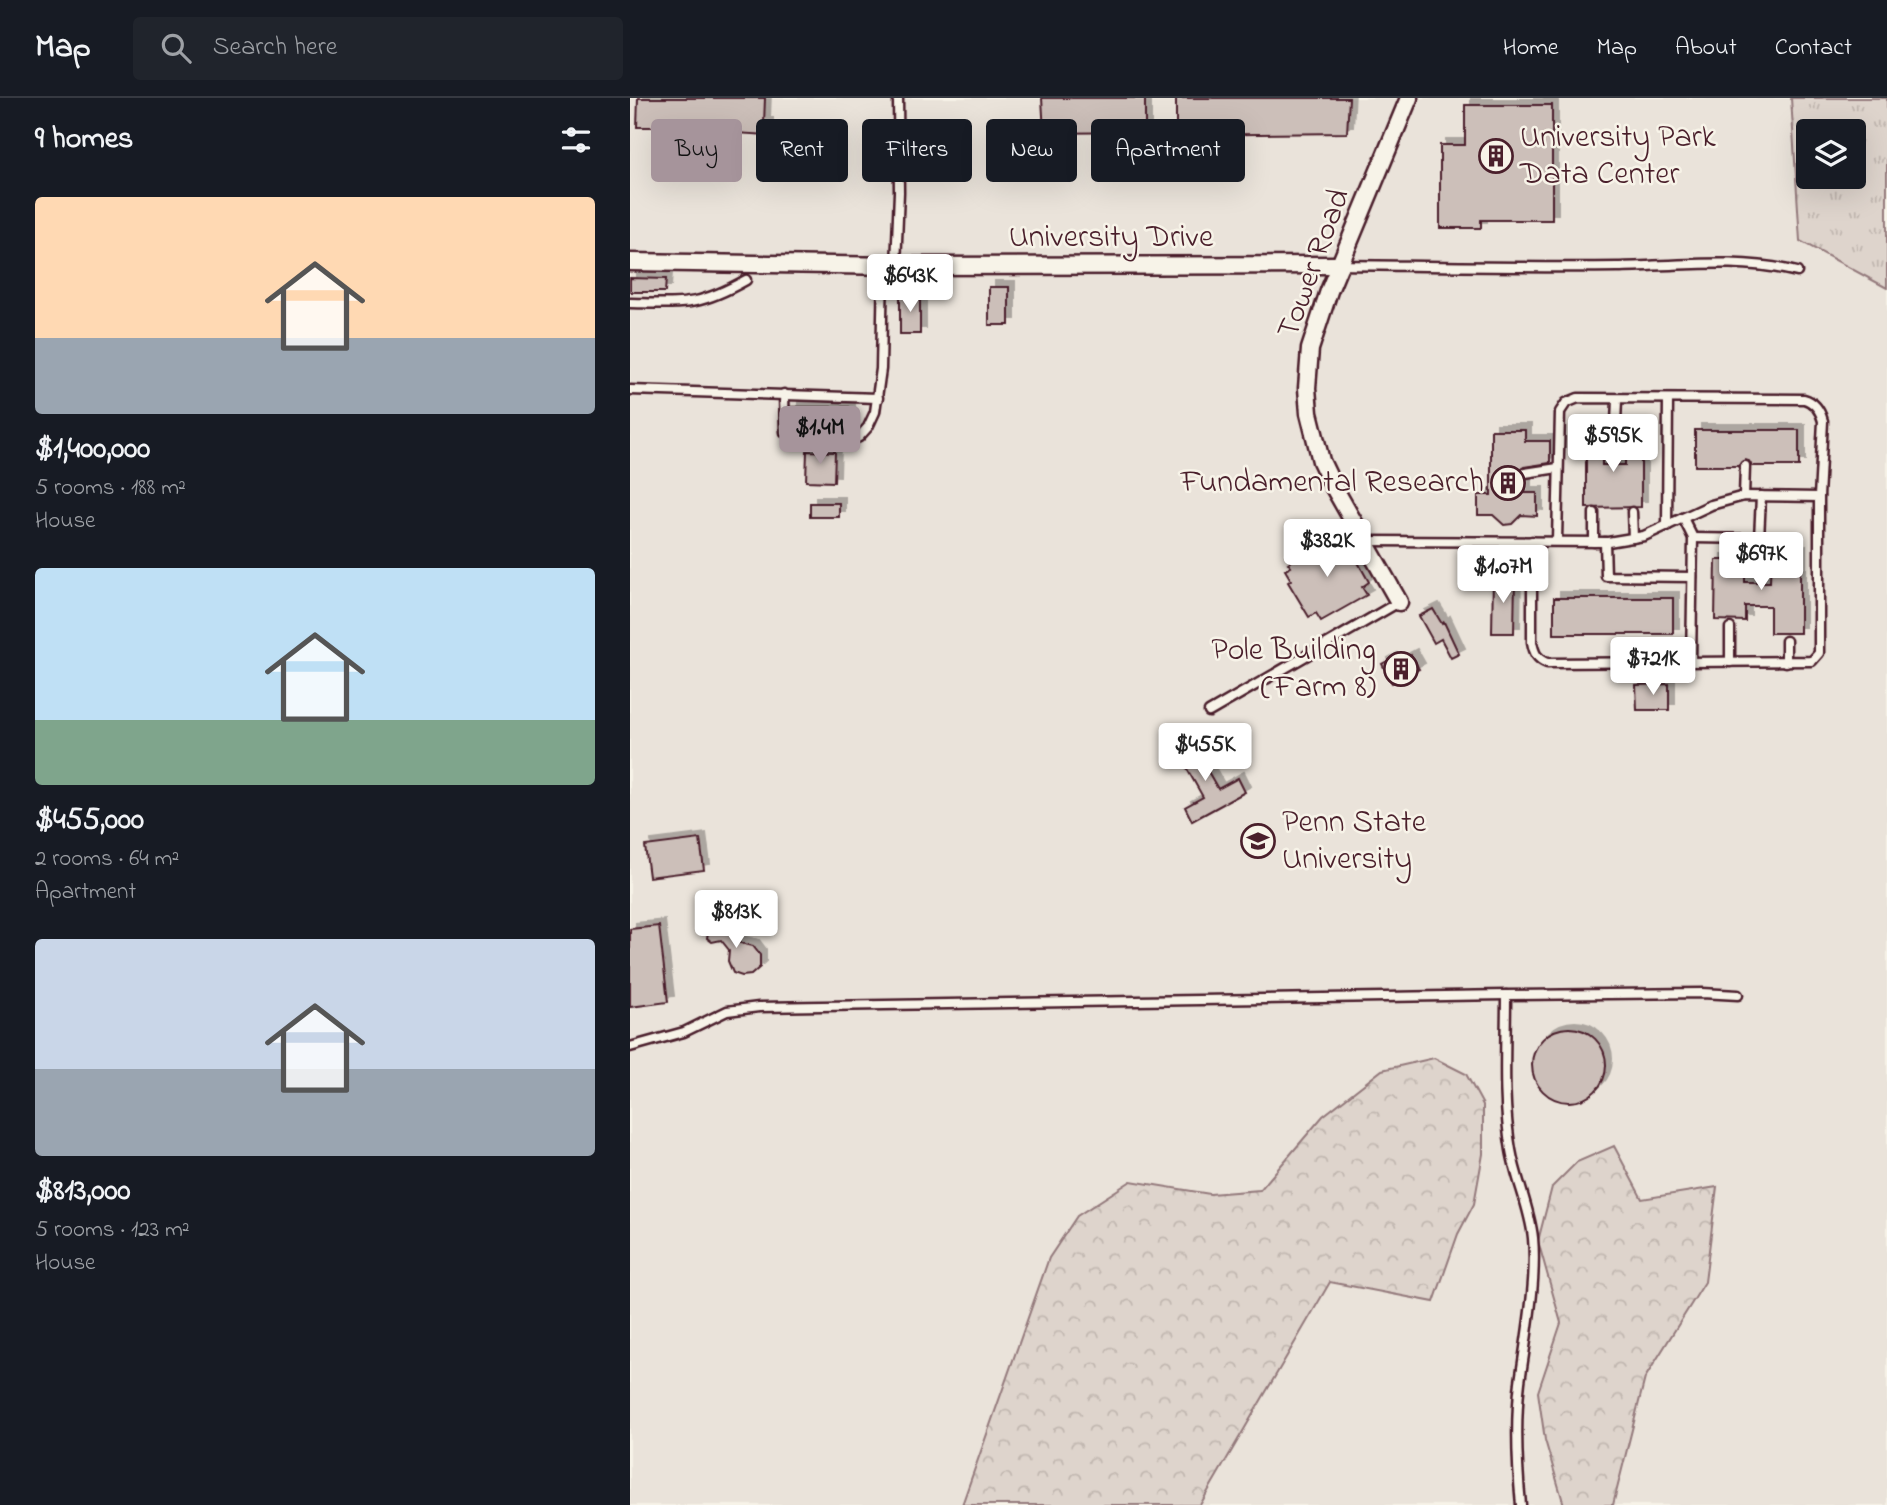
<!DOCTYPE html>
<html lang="en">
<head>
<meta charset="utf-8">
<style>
	body { margin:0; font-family:"Indie Flower",sans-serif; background:#20242c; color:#f1f3f6; height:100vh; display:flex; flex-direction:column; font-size:26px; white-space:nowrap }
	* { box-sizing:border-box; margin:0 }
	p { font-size:23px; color:#9ea1a6 }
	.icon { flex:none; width:38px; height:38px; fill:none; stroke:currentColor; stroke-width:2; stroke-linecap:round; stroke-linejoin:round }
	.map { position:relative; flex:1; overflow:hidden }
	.sheet { display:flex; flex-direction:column; background:#171b24; width:630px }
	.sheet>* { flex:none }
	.hud { position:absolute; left:21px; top:21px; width:665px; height:63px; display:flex; gap:14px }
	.buttons { position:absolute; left:1166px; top:21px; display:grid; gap:14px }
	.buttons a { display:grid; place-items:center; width:70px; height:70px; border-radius:7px; background:#171b24; box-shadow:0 7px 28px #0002; font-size:35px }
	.price { position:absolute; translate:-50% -60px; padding:0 16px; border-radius:7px; background:#fff; color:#222; font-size:23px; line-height:46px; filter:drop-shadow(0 2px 4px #0008) }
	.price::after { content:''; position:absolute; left:50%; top:42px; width:21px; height:16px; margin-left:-10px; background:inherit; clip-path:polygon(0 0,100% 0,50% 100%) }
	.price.selected { background:#a6949b; color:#111 }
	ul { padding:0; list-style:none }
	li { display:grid; align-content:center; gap:14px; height:371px; padding:0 35px }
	li span { display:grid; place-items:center; height:217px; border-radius:7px; color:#555 }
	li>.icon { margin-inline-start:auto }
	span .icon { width:126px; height:126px; fill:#fffc; stroke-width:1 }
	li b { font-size:30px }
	h2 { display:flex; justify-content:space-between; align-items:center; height:84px; padding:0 35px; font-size:30px }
	.chip { padding:0 24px; border-radius:7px; background:#171b24; box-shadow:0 7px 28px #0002; font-size:24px; line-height:63px }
	.chip.selected { background:#a6949b; color:#111 }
	header { display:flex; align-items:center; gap:42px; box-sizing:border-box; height:98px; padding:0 35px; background:#171b24; border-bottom:2px solid #363941 }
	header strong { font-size:33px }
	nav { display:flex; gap:38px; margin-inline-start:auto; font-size:24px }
	.search { width:490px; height:63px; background:#20242c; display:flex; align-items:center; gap:18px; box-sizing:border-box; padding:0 24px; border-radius:7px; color:#9ea1a6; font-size:26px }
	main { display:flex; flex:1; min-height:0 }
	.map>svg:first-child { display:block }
</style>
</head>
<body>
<header>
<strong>Map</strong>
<div class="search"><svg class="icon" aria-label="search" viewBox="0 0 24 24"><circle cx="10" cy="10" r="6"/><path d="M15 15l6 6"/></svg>Search here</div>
<nav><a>Home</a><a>Map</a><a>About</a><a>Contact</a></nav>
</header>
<main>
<section class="sheet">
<h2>9 homes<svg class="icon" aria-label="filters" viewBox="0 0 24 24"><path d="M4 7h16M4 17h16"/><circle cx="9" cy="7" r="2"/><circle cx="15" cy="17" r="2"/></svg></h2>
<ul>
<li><span style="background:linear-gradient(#ffd9b3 65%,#9aa5b1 0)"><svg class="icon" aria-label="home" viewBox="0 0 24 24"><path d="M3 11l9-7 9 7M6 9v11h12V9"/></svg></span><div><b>$1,400,000</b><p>5 rooms · 188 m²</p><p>House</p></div></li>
<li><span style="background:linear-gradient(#bfe0f5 70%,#7fa58c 0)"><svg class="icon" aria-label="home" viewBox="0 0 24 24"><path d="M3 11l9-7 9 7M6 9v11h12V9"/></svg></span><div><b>$455,000</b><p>2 rooms · 64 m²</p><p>Apartment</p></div></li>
<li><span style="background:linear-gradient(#c9d6e8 60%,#9aa5b1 0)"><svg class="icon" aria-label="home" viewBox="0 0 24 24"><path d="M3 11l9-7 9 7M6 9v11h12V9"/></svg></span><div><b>$813,000</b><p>5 rooms · 123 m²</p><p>House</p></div></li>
</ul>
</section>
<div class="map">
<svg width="1257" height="1407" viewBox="0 0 1257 1407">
	<defs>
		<pattern id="forest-crowns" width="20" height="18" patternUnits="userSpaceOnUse" patternTransform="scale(1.75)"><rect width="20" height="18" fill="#ded4cc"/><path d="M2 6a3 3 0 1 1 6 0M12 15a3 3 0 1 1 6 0" fill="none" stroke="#c0b6af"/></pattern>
		<pattern id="park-tufts" width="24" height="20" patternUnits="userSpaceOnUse" patternTransform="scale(1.75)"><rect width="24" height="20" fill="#ded4cc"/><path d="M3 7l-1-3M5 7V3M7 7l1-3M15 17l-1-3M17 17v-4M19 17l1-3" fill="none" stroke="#c0b6af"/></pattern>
		<filter id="shadow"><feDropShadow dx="6" dy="-6" stdDeviation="0" flood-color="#0004"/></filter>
	</defs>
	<rect width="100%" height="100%" fill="#f7f3e8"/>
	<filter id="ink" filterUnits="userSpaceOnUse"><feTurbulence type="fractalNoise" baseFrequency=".0143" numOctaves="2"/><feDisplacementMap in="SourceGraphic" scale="14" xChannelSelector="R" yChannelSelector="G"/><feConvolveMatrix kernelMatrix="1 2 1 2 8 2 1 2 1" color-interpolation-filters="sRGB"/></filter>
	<g filter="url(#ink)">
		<path fill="#eae3da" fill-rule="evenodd" d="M 0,0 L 1257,0 L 1257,1407 L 0,1407 ZM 1178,33 L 1223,33 L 1223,79 L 1178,79 Z"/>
		<g fill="url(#forest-crowns)" stroke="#947a7c" stroke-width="2">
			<path d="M 804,960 L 836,976 L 853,1007 L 853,1056 L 844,1106 L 828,1136 L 804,1204 L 700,1184 L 570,1407 L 332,1407 L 419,1160 L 447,1118 L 501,1083 L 580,1096 L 630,1092 L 693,1018 L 752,972 Z"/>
			<path d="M 984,1048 L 1012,1101 L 1087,1089 L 1075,1184 L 1015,1280 L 983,1407 L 934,1407 L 915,1342 L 908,1294 L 931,1225 L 908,1143 L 922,1089 L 947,1064 Z"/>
		</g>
		<path fill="url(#park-tufts)" stroke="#947a7c" stroke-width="2" fill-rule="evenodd" d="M 1161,0 L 1257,0 L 1257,190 L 1170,143 ZM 1178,33 L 1223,33 L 1223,79 L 1178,79 Z"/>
		<g fill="#ccbfb9" stroke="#4a1f2b" stroke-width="2" filter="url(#shadow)">
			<path d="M 8,0 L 135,0 L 134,26 L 137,26 L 137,37 L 90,34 L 90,36 L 38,36 L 38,29 L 7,29 Z"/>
			<path d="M 412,0 L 515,0 L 515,34 L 414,35 Z"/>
			<path d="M 546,0 L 719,0 L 717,35 L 546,37 Z"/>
			<path d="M 835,7 L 922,7 L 922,122 L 851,122 L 851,130 L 810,130 L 810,47 L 835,47 Z"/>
			<path d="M 0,180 L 36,181 L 35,194 L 0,194 Z"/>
			<rect x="359" y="189" width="20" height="38"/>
			<rect x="270" y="197" width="20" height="39"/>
			<path d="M 162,309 L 219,309 L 219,325 L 175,325 L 175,335 L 165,335 L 162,331 Z"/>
			<path d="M 861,332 L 895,332 L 895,343 L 920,343 L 920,365 L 894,369 L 889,373 L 890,379 L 895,381 L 895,395 L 907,395 L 907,418 L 891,417 L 882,426 L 874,427 L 863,417 L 848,417 L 848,397 L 861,397 Z"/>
			<path d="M 956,332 L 972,332 L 972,367 L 995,367 L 995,332 L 1011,332 L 1011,409 L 956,410 Z"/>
			<path d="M 1065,332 L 1169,332 L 1169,368 L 1122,368 L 1119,363 L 1115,362 L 1108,368 L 1065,368 Z"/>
			<path d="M 177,353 L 205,354 L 204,384 L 176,383 Z"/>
			<rect x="180" y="405" width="29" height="14"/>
			<path d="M 703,439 L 706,444 L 711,441 L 717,452 L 720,450 L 739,484 L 732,489 L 737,497 L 691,523 L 686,515 L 679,519 L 658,484 L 661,482 L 655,472 L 661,469 L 658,465 Z"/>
			<path d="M 1141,454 L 1170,454 L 1170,535 L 1140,535 L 1140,508 L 1115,508 L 1115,523 L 1085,522 L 1086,462 L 1115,462 L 1115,484 L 1140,484 Z"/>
			<path d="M 863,479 L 885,480 L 884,535 L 862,535 Z"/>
			<rect x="924" y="500" width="119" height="36"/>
			<path d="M 803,511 L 812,526 L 814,524 L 829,556 L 821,560 L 811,541 L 804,545 L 789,518 Z"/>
			<path d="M 781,557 L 789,571 L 762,585 L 752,566 L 761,561 L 764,566 Z"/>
			<path d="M 1039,586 L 1039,612 L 1007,612 L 1006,587 Z"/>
			<path d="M 558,639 L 588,691 L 608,680 L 615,694 L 562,723 L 555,709 L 573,699 L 544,648 Z"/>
			<path d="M 70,741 L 74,772 L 19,779 L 15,748 Z"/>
			<path d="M 104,824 L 106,844 L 123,848 L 130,857 L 130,869 L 121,877 L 112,878 L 103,875 L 98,863 L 99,852 L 91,842 L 82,844 L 77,840 L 78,834 L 89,826 Z"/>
			<path d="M 29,828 L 38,904 L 0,909 L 0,831 Z"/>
			<circle cx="939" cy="967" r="37"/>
		</g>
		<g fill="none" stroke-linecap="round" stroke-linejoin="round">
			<g stroke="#4a1f2b" stroke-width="13">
				<g id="lane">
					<path d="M 710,167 C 802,168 894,170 987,169 C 1046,168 1109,159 1167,174"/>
					<path d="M 266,168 L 269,94 L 268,0"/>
					<path d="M 0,205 C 53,206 68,209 116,182"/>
					<path d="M 0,292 L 248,300"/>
					<path d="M 154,296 L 155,334 L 164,343 L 213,346 L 229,339 L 238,329 L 245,314 L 251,271 L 253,168"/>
					<path d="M 985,351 L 987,301"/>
					<path d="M 895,375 L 928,370"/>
					<path d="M 1114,398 L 1115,368"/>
					<path d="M 1002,414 L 1003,440"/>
					<path d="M 964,415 L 964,444"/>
					<path d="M 1053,420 L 1063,440 L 1061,564"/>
					<path d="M 1037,428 L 1038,301"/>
					<path d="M 1063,440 L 1129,441 L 1131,398"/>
					<path d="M 1129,441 L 1130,473"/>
					<path d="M 735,443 L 978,444 L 1014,438 L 1081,407 L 1114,398 L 1189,399"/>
					<path d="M 902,443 L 902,544 C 904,555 907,561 917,565 L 1182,563 L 1189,555 L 1189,399 L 1193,323 C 1190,312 1185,304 1174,301 L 948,300 L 936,305 L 930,314 L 927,443"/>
					<path d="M 975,444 L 976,478 L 1062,479"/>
					<path d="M 1100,564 L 1100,530"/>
					<path d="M 1156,564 L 1156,543"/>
					<path d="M 1025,581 L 1025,564"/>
					<path d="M 579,614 L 769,504"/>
					<path d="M 876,897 C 876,948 872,1001 881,1052 C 886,1082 900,1110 903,1140 C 907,1183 896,1240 890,1284 C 885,1325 887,1366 891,1407"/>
					<path d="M 0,949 L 54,934 L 97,913 L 129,909 L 876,897 L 1072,895 L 1108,897"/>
				</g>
			</g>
			<g stroke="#4a1f2b" stroke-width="21">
				<g id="street">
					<path d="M 0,164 L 266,168 L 710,167"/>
					<path d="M 769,504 L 702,386 L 691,363 L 679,315 L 677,290 L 680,251 L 699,193 L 779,0"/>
				</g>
			</g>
			<use href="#lane" stroke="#f7f3e8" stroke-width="8"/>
			<use href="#street" stroke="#f7f3e8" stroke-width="16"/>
		</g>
	</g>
	<defs>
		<g id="building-ring" transform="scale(1.75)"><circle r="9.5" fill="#f7f3e8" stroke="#4a1f2b" stroke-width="1.5"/><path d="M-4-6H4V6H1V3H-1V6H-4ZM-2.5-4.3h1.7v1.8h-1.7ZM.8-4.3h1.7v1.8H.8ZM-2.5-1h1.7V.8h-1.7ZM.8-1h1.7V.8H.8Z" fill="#4a1f2b"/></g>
		<g id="university-ring" transform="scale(1.75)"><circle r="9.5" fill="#f7f3e8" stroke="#4a1f2b" stroke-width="1.5"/><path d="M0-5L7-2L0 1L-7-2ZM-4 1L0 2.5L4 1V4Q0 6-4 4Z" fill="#4a1f2b"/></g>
	</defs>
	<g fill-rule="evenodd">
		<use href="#building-ring" x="866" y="58"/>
		<use href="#building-ring" x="878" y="385"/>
		<use href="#building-ring" x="771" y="571"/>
		<use href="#university-ring" x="628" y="743"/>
	</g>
	<g text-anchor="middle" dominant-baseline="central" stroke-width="5" stroke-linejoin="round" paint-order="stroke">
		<g font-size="32" fill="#4a1f2b" stroke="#f7f3e8" text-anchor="start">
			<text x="890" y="40">University Park<tspan x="890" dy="37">Data Center</tspan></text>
			<text x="854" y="385" text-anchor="end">Fundamental Research</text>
			<text x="746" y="553" text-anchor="end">Pole Building<tspan x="746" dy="37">(Farm 8)</tspan></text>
			<text x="652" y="725">Penn State<tspan x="652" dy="37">University</tspan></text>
		</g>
		<g font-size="32" fill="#4a1f2b" stroke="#f7f3e8">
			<text x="481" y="140">University Drive</text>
			<text transform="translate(685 166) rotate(-70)">Tower Road</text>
		</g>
	</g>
</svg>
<div class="buttons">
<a><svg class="icon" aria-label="layers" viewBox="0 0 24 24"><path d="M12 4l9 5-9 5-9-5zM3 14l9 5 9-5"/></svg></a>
</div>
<b class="price" style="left:280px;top:216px">$643K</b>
<b class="price selected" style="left:190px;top:368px">$1.4M</b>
<b class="price" style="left:983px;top:376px">$595K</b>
<b class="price" style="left:697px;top:481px">$382K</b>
<b class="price" style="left:1131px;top:494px">$697K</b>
<b class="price" style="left:873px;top:507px">$1.07M</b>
<b class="price" style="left:1023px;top:599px">$721K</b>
<b class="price" style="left:575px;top:685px">$455K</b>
<b class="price" style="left:106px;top:852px">$813K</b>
<div class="hud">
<a class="chip selected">Buy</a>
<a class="chip">Rent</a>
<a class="chip">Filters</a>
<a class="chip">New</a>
<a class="chip">Apartment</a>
</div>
</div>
</main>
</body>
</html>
